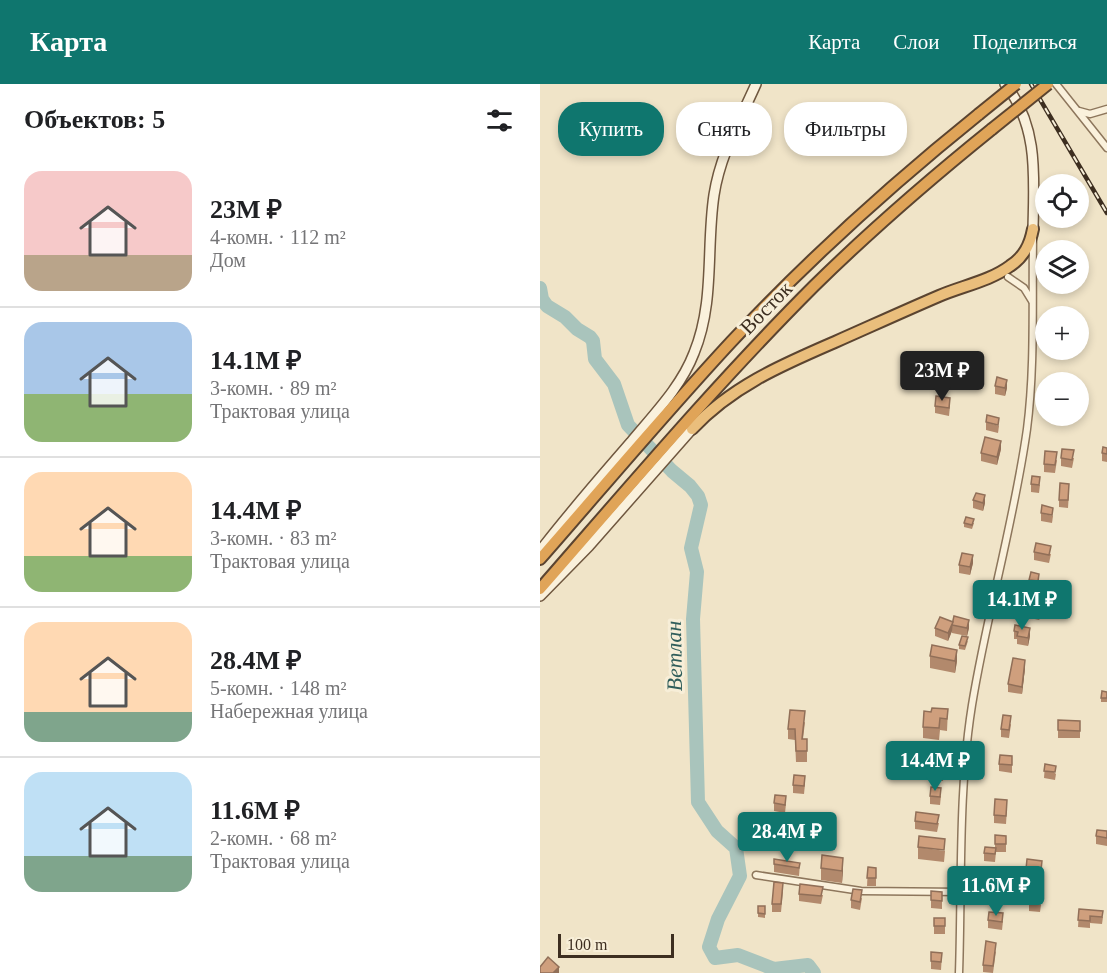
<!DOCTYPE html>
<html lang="ru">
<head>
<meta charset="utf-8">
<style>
	body { margin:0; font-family:Georgia,serif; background:#f6f6f6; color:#202124; height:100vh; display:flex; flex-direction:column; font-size:22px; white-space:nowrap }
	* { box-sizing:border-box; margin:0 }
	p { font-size:20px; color:#757577 }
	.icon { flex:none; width:33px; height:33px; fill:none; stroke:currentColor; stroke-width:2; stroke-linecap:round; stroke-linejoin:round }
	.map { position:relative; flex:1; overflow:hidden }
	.side { display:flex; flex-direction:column; background:#fff; width:540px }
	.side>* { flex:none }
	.hud { position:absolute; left:18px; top:18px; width:459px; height:54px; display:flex; gap:12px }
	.fabs { position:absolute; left:495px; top:90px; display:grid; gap:12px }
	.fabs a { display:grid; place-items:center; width:54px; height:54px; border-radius:50%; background:#fff; box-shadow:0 3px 9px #0003; font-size:30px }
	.scale { position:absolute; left:18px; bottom:15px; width:116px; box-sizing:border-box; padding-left:6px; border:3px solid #3d2e20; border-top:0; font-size:16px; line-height:21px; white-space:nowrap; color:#3d2e20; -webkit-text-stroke:4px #f7eed8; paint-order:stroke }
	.price { position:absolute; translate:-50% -51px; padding:0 14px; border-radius:6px; background:#0f766e; color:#fff; font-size:20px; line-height:39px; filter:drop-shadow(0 2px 3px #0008) }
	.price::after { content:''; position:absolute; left:50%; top:36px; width:18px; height:14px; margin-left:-9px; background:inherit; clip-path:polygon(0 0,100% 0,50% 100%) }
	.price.selected { background:#222; color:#fff }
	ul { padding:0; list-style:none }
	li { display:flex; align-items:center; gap:18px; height:150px; padding:0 24px }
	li+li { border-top:2px solid #e0e0e0 }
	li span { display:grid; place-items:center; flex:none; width:168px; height:120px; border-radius:18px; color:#555 }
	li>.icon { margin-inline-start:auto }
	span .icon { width:72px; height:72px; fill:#fffc; stroke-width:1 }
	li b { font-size:26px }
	h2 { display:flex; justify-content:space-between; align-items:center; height:72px; padding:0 24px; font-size:26px }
	.pill { padding:0 21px; border-radius:24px; background:#fff; box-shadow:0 3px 9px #0003; font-size:21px; line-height:54px }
	.pill.selected { background:#0f766e; color:#fff }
	header { display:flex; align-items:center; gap:36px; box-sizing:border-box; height:84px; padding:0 30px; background:#0f766e; color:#fff }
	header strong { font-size:28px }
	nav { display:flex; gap:33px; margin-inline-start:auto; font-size:21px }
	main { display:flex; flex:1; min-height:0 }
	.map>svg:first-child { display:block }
</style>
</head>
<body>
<header>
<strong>Карта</strong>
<nav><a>Карта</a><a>Слои</a><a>Поделиться</a></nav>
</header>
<main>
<section class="side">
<h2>Объектов: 5<svg class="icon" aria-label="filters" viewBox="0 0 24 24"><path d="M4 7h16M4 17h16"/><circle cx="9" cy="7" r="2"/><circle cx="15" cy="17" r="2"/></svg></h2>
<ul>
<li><span style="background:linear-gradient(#f6c9c9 70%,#b9a48a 0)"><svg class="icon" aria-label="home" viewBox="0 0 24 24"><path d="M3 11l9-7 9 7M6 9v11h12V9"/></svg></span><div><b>23M ₽</b><p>4-комн. · 112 m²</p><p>Дом</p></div></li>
<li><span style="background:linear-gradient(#a9c7e8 60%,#8fb573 0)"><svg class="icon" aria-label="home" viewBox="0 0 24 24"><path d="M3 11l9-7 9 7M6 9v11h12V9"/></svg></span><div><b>14.1M ₽</b><p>3-комн. · 89 m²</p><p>Трактовая улица</p></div></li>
<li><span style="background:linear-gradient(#ffd9b3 70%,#8fb573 0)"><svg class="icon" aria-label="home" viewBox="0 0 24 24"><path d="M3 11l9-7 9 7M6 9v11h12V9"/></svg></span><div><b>14.4M ₽</b><p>3-комн. · 83 m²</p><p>Трактовая улица</p></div></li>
<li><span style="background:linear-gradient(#ffd9b3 75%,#7fa58c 0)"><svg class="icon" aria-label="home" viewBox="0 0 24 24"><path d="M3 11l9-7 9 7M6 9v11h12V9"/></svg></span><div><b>28.4M ₽</b><p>5-комн. · 148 m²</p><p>Набережная улица</p></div></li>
<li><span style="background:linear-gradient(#bfe0f5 70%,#7fa58c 0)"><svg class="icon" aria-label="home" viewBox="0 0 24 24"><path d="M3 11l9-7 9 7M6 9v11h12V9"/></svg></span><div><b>11.6M ₽</b><p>2-комн. · 68 m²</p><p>Трактовая улица</p></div></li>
</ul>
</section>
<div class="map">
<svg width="567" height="889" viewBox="0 0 567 889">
	<rect width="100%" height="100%" fill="#f0e4c8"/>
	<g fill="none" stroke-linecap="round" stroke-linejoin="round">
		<path stroke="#a9c4bc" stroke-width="14" d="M 0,204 L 2,215 L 7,222 L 25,233 L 37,245 L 50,253 L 53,257 L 55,275 L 74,300 L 88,341 L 132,387 L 150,402 L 158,412 L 161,421 L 151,464 L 157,488 L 153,535 L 158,718 L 177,747 L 196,764 L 200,792 L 178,835 L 169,863 L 175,874 L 198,871 L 234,885 L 268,881 L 274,889"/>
		<g stroke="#8d765c" stroke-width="9">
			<g id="minor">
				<path d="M 516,0 L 567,64"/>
				<path d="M 539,27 L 550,30 L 567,25"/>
				<path d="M 468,193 L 484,204 L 492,217"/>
				<path d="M 216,791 L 321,807 L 422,808"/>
				<path d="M 419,889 C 422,801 418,708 432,621 C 447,529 474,438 487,345 C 495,283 492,218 493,155"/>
			</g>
		</g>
		<g stroke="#6f573f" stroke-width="12">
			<g id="secondary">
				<path d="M 465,0 C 499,42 494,94 493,145"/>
				<path d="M 0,467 C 29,429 60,394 91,358 C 114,330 141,303 154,269 C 175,218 166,164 174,111 C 180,71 200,36 216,0"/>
				<path d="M 0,512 L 49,462 L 152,345"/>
			</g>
		</g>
		<g stroke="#5b4430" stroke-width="14">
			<path id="trunk" d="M 152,345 C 192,302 242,281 295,258 C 329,243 364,227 399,212 C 422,202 450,197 470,182 C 484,173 490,161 493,145"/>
		</g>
		<g stroke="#5b4430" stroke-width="14">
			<g id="motorway">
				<path d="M 0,475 C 64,402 126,328 192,257 C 269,175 352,100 439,30"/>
				<path d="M 0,505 C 90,402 178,298 274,202 C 331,146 390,95 452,45"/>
			</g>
		</g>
		<use href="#minor" stroke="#faf1dc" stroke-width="6"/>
		<use href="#secondary" stroke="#faf1dc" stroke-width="9"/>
		<use href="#trunk" stroke="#eabe7c" stroke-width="10"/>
		<use href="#motorway" stroke="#e0a458" stroke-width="10"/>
		<g stroke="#3d2e20" stroke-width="4.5">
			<path id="rail" d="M 491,0 L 567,129"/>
		</g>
		<use href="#rail" stroke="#f7eed8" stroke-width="2" stroke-dasharray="7" stroke-linecap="butt"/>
		<g stroke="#5b4430" stroke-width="14" stroke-linecap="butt">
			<g id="motorway-bridge">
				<path d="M 439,30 L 476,0"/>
				<path d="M 452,45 L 508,0"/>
			</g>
		</g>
		<use href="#motorway-bridge" stroke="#e0a458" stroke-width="10"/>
	</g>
	<g fill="#b2896c">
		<path d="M 455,302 L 467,304 L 465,312 L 455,310 Z"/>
		<path d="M 395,322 L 410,322 L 409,332 L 395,329 Z"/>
		<path d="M 446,338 L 459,342 L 458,349 L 446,346 Z"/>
		<path d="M 567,364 L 567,378 L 562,377 L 562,369 Z"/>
		<path d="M 461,365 L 457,381 L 441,377 L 441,369 Z"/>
		<path d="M 521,374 L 534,374 L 532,384 L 521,382 Z"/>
		<path d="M 517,376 L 515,389 L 504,388 L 504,380 Z"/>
		<path d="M 491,400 L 500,401 L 499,409 L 491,408 Z"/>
		<path d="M 529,407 L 528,424 L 519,423 L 519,416 Z"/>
		<path d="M 433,416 L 445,419 L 443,427 L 433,424 Z"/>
		<path d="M 501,429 L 513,432 L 512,439 L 501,437 Z"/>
		<path d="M 424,439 L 434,439 L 432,445 L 424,443 Z"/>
		<path d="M 494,468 L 511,470 L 509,479 L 494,476 Z"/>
		<path d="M 433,479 L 430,491 L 419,489 L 419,481 Z"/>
		<path d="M 499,494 L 498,501 L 489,500 L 489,496 Z"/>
		<path d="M 509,502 L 508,509 L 502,508 L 502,504 Z"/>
		<path d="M 482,525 L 502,526 L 499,536 L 482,532 Z"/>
		<path d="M 400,533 L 429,544 L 427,552 L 412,549 L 412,547 L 408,557 L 395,552 L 395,544 Z"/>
		<path d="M 474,547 L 490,552 L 488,562 L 477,560 L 477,555 L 474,555 Z"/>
		<path d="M 428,557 L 425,566 L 419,565 L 419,561 Z"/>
		<path d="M 390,572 L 417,577 L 415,589 L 390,584 Z"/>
		<path d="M 485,584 L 482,610 L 468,608 L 468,600 Z"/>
		<path d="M 567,608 L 567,618 L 561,618 L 561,614 Z"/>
		<path d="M 408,625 L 407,647 L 400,646 L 399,656 L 383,654 L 383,643 L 391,628 Z"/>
		<path d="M 518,636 L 540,637 L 540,654 L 518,654 Z"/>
		<path d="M 265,638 L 263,655 L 267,655 L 267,678 L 256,678 L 255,656 L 248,655 L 248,645 Z"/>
		<path d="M 471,640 L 469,654 L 461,653 L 461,645 Z"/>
		<path d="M 459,680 L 472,680 L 472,689 L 459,687 Z"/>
		<path d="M 505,680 L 516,690 L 515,696 L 504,694 Z"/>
		<path d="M 392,688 L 404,690 L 403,697 L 392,696 Z"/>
		<path d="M 265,700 L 264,710 L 253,709 L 253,701 Z"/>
		<path d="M 390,712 L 401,712 L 400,721 L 390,720 Z"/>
		<path d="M 234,719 L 246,720 L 245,729 L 234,727 Z"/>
		<path d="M 467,724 L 466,740 L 454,739 L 454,731 Z"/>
		<path d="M 375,737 L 399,739 L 397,748 L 375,745 Z"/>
		<path d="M 567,747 L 567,762 L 556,760 L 556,752 Z"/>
		<path d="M 455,751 L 466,760 L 466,768 L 456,768 L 455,778 L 444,777 L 444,769 L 455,764 Z"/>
		<path d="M 378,763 L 405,767 L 404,778 L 378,775 Z"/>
		<path d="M 260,779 L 259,792 L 234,788 L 234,780 Z"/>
		<path d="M 328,783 L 336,784 L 336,802 L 327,802 Z"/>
		<path d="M 281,784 L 303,786 L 302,799 L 281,796 Z"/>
		<path d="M 486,785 L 502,785 L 501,794 L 486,792 Z"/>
		<path d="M 450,803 L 464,803 L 463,812 L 450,811 Z"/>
		<path d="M 243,807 L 241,828 L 232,828 L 232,820 Z"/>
		<path d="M 391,807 L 402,808 L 402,825 L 391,824 Z"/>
		<path d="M 259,810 L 283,811 L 281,820 L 259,817 Z"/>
		<path d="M 322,814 L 320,826 L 311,824 L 311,816 Z"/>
		<path d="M 489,819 L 501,821 L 500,828 L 489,827 Z"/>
		<path d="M 218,822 L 225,822 L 225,834 L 218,833 Z"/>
		<path d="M 539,825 L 563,833 L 562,840 L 550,839 L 550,844 L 538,843 Z"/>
		<rect x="394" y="834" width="11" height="16"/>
		<path d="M 448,836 L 463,837 L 462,846 L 448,844 Z"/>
		<path d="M 456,867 L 453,889 L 443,888 L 443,881 Z"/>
		<path d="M 391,868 L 402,869 L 401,886 L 391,885 Z"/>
	</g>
	<g fill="#916f58">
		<path d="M 467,296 L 467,304 L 465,312 L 465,304 Z"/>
		<path d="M 461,357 L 461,365 L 457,381 L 457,373 Z"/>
		<path d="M 445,411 L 445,419 L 443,427 L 443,419 Z"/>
		<path d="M 433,471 L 433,479 L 430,491 L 430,483 Z"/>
		<path d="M 502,518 L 502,526 L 499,536 L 499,528 Z"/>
		<path d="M 429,536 L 429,544 L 427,552 L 427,544 Z"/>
		<path d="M 413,538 L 412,547 L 408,557 L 408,549 Z"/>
		<path d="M 490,544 L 490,552 L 488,562 L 488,554 Z"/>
		<path d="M 417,566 L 417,577 L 415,589 L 415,577 Z"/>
		<path d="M 485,576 L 485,584 L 482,610 L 482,603 Z"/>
		<path d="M 303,774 L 303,786 L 302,799 L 302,787 Z"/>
		<path d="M 19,883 L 19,889 L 13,889 Z"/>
	</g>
	<g fill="#cf9f7d" stroke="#916f58" stroke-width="1.5">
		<rect x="518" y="163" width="13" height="3"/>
		<path d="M 457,293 L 467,296 L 465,304 L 455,302 Z"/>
		<path d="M 396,312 L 410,314 L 409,324 L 395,322 Z"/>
		<path d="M 447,331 L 459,334 L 458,341 L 446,338 Z"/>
		<path d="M 445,353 L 461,357 L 457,373 L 441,369 Z"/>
		<path d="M 563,363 L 567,364 L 567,370 L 562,369 Z"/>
		<path d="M 522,365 L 534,366 L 532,376 L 521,374 Z"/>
		<path d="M 505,367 L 517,368 L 515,381 L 504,380 Z"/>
		<path d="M 492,392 L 500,393 L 499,401 L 491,400 Z"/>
		<path d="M 520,399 L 529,400 L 528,416 L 519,416 Z"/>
		<path d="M 436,409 L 445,411 L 443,419 L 433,416 Z"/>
		<path d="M 502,421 L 513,424 L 512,431 L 501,429 Z"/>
		<path d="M 426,433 L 434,435 L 432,441 L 424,439 Z"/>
		<path d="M 496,459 L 511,462 L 509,471 L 494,468 Z"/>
		<path d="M 422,469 L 433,471 L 430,483 L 419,481 Z"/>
		<path d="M 491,488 L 499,490 L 498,497 L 489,496 Z"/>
		<path d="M 503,497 L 509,498 L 508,505 L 502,504 Z"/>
		<path d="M 484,514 L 502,518 L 499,528 L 482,525 Z"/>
		<path d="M 414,532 L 429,536 L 427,544 L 412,541 Z"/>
		<path d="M 400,533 L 413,538 L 408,549 L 395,544 Z"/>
		<path d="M 475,541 L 490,544 L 488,554 L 477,552 L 478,548 L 474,547 Z"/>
		<path d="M 422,552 L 428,553 L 425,562 L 419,561 Z"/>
		<path d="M 392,561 L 417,566 L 415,577 L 390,572 Z"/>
		<path d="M 473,574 L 485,576 L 482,603 L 468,600 Z"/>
		<path d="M 562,607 L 567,608 L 567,614 L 561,614 Z"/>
		<path d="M 392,624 L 408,625 L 407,635 L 400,634 L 399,644 L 383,643 L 384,627 L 391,628 Z"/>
		<path d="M 250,626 L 265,627 L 262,655 L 267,655 L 267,667 L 256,667 L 255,645 L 248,645 Z"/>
		<path d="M 463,631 L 471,632 L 469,646 L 461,645 Z"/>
		<path d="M 518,636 L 540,637 L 540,647 L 518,646 Z"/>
		<path d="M 460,671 L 472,672 L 472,681 L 459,680 Z"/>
		<path d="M 505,680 L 516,682 L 515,688 L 504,687 Z"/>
		<path d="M 393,681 L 404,682 L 403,689 L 392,688 Z"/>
		<path d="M 254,691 L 265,692 L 264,702 L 253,701 Z"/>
		<path d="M 391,703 L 401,704 L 400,713 L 390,712 Z"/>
		<path d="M 235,711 L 246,712 L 245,721 L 234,719 Z"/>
		<path d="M 455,715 L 467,716 L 466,732 L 454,731 Z"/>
		<path d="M 376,728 L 399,731 L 397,740 L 375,737 Z"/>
		<path d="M 557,746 L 567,747 L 567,754 L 556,752 Z"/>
		<path d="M 455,751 L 466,752 L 466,760 L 455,760 Z"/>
		<path d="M 379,752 L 405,755 L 404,766 L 378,763 Z"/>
		<path d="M 445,763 L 456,764 L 455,770 L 444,769 Z"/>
		<path d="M 282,771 L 303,774 L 302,787 L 281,784 Z"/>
		<path d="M 234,775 L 260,779 L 259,784 L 234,780 Z"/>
		<path d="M 487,775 L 502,777 L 501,786 L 486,785 Z"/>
		<path d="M 328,783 L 336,784 L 336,794 L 327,794 Z"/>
		<path d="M 451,794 L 464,795 L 463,804 L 450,803 Z"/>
		<path d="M 234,798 L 243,799 L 241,820 L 232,820 Z"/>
		<path d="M 260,800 L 283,803 L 281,812 L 259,810 Z"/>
		<path d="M 313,805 L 322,806 L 320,818 L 311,816 Z"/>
		<path d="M 391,807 L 402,808 L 402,817 L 391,816 Z"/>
		<path d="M 490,812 L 501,813 L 500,820 L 489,819 Z"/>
		<path d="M 218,822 L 225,822 L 225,830 L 218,829 Z"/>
		<path d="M 539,825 L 563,827 L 562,833 L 550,832 L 550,837 L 538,836 Z"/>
		<path d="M 449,828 L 463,829 L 462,838 L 448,836 Z"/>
		<rect x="394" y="834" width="11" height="8"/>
		<path d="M 446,857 L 456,859 L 453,882 L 443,881 Z"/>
		<path d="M 391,868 L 402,869 L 401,878 L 391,877 Z"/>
		<path d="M 8,873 L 19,883 L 13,889 L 0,889 L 0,883 Z"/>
	</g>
	<g text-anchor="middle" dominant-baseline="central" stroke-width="6" stroke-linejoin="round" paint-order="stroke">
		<g font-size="21" fill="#3d2e20" stroke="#f7eed8">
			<text transform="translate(226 224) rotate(-46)">Восток</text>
		</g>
		<g font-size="22" font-style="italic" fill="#2f5d5a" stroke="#f7eed8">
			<text transform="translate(134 572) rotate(-91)">Ветлан</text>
		</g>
	</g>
</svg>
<div class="fabs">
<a><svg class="icon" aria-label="locate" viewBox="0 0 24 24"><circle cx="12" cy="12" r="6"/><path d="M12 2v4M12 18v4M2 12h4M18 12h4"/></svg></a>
<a><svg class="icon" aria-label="layers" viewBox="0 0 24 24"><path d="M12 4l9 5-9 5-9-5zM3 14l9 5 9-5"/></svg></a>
<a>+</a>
<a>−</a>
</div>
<div class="scale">100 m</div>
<b class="price selected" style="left:402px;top:318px">23M ₽</b>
<b class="price" style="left:482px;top:547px">14.1M ₽</b>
<b class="price" style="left:395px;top:708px">14.4M ₽</b>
<b class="price" style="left:247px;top:779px">28.4M ₽</b>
<b class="price" style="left:456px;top:833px">11.6M ₽</b>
<div class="hud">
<a class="pill selected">Купить</a>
<a class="pill">Снять</a>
<a class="pill">Фильтры</a>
</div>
</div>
</main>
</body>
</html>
